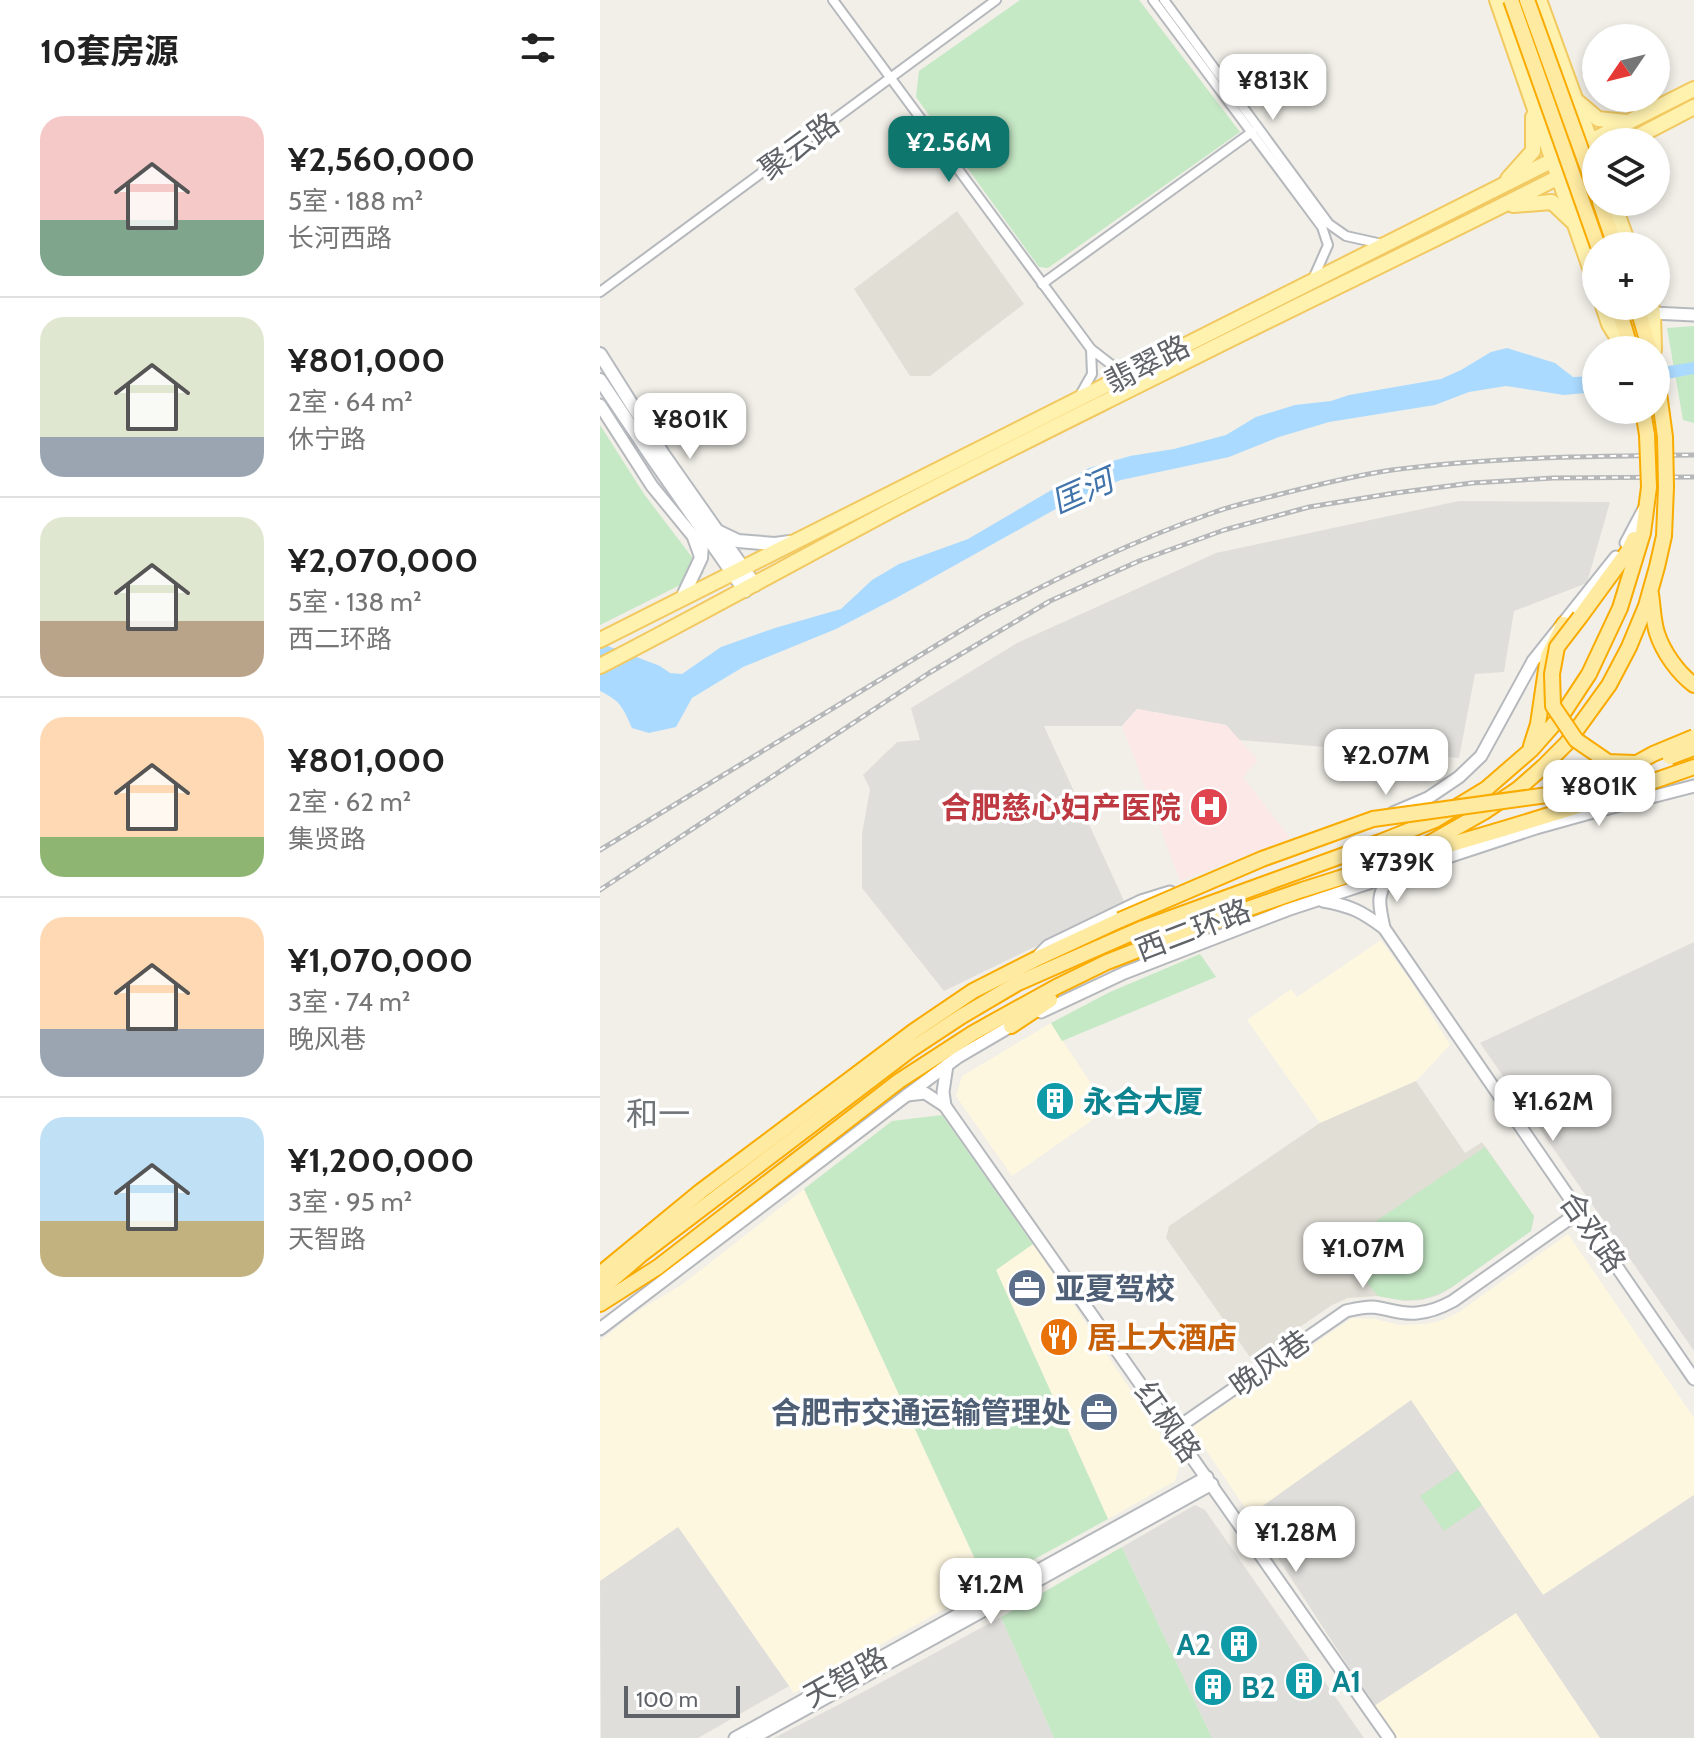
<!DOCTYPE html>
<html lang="zh">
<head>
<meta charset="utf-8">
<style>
	body { margin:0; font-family:Cabin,"Noto Sans SC",sans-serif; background:#f2f2f2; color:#222; height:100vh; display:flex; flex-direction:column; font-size:30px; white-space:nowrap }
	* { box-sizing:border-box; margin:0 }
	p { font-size:26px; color:#767676 }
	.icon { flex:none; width:44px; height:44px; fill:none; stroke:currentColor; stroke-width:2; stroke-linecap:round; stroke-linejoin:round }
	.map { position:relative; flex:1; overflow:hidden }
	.details { display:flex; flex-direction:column; background:#fff; width:600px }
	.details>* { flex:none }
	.needle { width:52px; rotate:235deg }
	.fabs { position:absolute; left:982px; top:24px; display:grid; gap:16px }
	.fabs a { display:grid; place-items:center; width:88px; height:88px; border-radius:50%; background:#fff; box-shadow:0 4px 12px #0003; font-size:40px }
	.scale { position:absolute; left:24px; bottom:20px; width:116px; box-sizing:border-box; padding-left:8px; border:4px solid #5f6368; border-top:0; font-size:22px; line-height:28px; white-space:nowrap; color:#5f6368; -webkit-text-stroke:6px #fff; paint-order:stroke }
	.price { position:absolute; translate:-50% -68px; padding:0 18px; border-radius:16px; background:#fff; color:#222; font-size:26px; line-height:52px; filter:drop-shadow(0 2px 4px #0008) }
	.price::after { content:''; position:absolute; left:50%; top:48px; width:24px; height:18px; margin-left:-12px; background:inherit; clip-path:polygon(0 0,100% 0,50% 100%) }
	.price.active { background:#0f766e; color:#fff }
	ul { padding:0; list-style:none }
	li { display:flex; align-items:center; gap:24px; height:200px; padding:0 40px }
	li+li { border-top:2px solid #e0e0e0 }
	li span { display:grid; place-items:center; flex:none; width:224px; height:160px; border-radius:24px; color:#555 }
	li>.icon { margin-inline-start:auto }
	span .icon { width:96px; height:96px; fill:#fffc; stroke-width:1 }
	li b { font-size:34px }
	h2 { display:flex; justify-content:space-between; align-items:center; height:96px; padding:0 40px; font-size:34px }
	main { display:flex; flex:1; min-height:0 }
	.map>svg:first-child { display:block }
</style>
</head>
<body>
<main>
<section class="details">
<h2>10套房源<svg class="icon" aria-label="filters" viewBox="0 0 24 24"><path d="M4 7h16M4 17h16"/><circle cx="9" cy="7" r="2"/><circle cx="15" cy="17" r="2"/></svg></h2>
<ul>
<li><span style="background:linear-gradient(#f6c9c9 65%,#7fa58c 0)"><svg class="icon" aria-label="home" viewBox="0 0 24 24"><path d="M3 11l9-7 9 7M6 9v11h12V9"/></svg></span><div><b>¥2,560,000</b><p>5室 · 188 m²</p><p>长河西路</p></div></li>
<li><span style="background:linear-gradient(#dfe7d0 75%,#9aa5b1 0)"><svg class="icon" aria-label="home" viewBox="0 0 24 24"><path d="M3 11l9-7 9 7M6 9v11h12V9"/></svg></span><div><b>¥801,000</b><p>2室 · 64 m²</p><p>休宁路</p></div></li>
<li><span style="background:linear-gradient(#dfe7d0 65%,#b9a48a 0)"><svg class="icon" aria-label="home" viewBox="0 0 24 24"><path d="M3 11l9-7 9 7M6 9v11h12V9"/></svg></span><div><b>¥2,070,000</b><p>5室 · 138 m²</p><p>西二环路</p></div></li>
<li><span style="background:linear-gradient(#ffd9b3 75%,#8fb573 0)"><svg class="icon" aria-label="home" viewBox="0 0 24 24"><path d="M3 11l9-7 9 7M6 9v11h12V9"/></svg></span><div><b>¥801,000</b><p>2室 · 62 m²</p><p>集贤路</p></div></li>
<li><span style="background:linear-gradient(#ffd9b3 70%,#9aa5b1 0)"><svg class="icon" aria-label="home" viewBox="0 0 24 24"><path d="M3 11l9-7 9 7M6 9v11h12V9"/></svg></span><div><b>¥1,070,000</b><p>3室 · 74 m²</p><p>晚风巷</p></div></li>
<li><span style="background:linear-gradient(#bfe0f5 65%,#c2b280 0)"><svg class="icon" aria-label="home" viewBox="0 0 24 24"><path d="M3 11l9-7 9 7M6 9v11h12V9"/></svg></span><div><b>¥1,200,000</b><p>3室 · 95 m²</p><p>天智路</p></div></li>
</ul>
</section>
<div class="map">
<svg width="1094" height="1738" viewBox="0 0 1094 1738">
	<rect width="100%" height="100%" fill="#f1efe8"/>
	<g fill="#fef7e0">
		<path d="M 781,940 L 812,983 L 850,1045 L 816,1081 L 720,1123 L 647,1020 L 691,989 L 697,997 Z"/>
		<path d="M 451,1023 L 508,1109 L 412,1176 L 356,1096 L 362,1076 Z"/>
		<path d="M 204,1189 L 387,1585 L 194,1693 L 79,1528 L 0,1581 L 0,1341 L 35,1313 L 83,1284 Z"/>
		<path d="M 968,1234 L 1094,1418 L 1094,1495 L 943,1595 L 811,1401 L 650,1515 L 591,1428 L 752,1318 L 775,1319 L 799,1325 L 826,1324 L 843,1320 L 859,1312 Z"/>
		<path d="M 433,1244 L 580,1464 L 575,1481 L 508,1519 L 396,1270 Z"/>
		<path d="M 916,1612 L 1000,1738 L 796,1738 L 774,1706 Z"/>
	</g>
	<g fill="#e0deda">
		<path d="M 859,501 L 1010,502 L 987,583 L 914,611 L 904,672 L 875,674 L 859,758 L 639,740 L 626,725 L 537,709 L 522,726 L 444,726 L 525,903 L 344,991 L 262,888 L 262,834 L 270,789 L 263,775 L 297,742 L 320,740 L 311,708 L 417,643 L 616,553 Z"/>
		<path d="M 1094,942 L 1094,1351 L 880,1043 Z"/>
		<path d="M 811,1400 L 943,1595 L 1094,1495 L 1094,1738 L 1000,1738 L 916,1613 L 774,1706 L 650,1515 Z"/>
		<path d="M 595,1505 L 605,1510 L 764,1738 L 612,1738 L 522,1547 Z"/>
		<path d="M 78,1527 L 189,1686 L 98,1738 L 1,1738 L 0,1581 Z"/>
		<path d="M 401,1617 L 454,1738 L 174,1738 L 265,1691 Z"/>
	</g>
	<g fill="#e1ded6">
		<path d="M 357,211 L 424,304 L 330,376 L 310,376 L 254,289 Z"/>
		<path d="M 816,1081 L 865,1153 L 882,1142 L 934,1216 L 931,1231 L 852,1287 L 839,1295 L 822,1300 L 804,1301 L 778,1296 L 748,1298 L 732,1305 L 652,1360 L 566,1238 L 569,1226 L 720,1123 Z"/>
	</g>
	<path fill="#fce8e6" d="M 537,709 L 626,725 L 658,760 L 643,777 L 690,838 L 580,881 L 522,726 Z"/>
	<g fill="#c5e8c5">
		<path d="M 420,0 L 539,0 L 640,132 L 448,268 L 439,267 L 316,97 L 319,71 Z"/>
		<path d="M 1094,326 L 1094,423 L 1083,420 L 1067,328 Z"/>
		<path d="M 0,425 L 44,494 L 104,573 L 0,625 Z"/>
		<path d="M 600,954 L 616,977 L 462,1041 L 451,1023 L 510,992 Z"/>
		<path d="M 342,1115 L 433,1244 L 396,1270 L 508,1519 L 387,1585 L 204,1189 L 292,1121 Z"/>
		<path d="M 885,1147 L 934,1216 L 931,1231 L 852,1287 C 824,1303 808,1302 778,1296 L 738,1247 Z"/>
		<path d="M 858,1470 L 882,1505 L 844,1531 L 820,1496 Z"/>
		<path d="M 522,1547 L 612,1738 L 454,1738 L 401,1617 Z"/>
	</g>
	<g fill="#aadaff">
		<path d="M 907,348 L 955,363 L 973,377 L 996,376 L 996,392 L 964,395 L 906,386 L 869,392 L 835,405 L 729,422 L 679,437 L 629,457 L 521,480 L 470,501 L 298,597 L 236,629 L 143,667 L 92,698 L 76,727 L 49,733 L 32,728 C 23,708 21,701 0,691 L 0,643 L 60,666 L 70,673 L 82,674 L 121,647 L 175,628 L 241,609 L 272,580 L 299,564 L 368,539 L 489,468 L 530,456 L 574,449 L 626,435 L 656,417 L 695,405 L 731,401 L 749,395 L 841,379 L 861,370 L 891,352 Z"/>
		<path d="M 1094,362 L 1094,374 L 1056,381 L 1056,368 Z"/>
	</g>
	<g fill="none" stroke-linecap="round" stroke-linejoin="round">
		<g stroke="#b5b8bc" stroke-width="12">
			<g id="minor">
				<path d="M 233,0 L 491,349"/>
				<path d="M 553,0 L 722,227 L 728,245 L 713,279"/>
				<path d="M 564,0 L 729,224 L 746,236 L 782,244"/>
				<path d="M 442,284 L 652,132"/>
				<path d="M 0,292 L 396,0"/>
				<path d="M 479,397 L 492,374 L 491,349 L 513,366 L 537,366"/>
			</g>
		</g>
		<g stroke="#b5b8bc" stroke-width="15">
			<g id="tertiary">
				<path d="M 1053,313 L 1094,315"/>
				<path d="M 0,405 L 52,486 L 93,536 L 101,558"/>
				<path d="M 1026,543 L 1044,509"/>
				<path d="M 793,813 L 828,798 L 859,777 L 881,756 L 933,661 L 1016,557"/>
				<path d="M 723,901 C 751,906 761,911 784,928 L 1094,1379"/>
				<path d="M 784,928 C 779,903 776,898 789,876"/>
				<path d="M 439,955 L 448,946 L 541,901 L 570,892"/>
				<path d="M 441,1012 L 524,973 L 687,910 L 936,828 L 997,811 L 1094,786"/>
				<path d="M 307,1095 L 325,1093 L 345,1106 L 789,1738"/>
				<path d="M 345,1106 L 343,1092 L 347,1065"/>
				<path d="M 0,1329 L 307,1095 L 358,1057 L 418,1022"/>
				<path d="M 574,1430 L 746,1311 C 755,1309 763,1307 772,1307 C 787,1308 801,1315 817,1313 C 830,1312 842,1307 853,1301 L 979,1212"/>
				<path d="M 135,1738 L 607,1477"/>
				<path d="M 153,1738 L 612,1484"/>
			</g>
		</g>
		<g stroke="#b6babf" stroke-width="16">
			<g id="secondary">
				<path d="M 0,354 L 63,454 L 155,585"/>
				<path d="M 0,380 L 53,459 L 145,591"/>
				<path d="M 119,532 L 138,541 L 175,544 L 190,542"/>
				<path d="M 82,598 L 101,558 L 103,529"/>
			</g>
		</g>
		<g stroke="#f2c960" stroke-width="18">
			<g id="primary">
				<path d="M 897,0 L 996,285"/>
				<path d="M 939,0 L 993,148"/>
				<path d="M 978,102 L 998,119 L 1027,122"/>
				<path d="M 1027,142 L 1094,107"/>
				<path d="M 908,179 L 933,151 L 933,117"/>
				<path d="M 1013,202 L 1029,246"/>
				<path d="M 913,205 L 952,202 L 972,221"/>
				<path d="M 1003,306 L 1009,324 L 1025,350"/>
				<path d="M 1051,306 L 1053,313 L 1054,350"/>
				<path d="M 0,640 L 1094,89"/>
				<path d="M 0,666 C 97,616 192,563 288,512 C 379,464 471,419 563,373 C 707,300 853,232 996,158"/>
			</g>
		</g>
		<g stroke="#f9ab00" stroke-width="18">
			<g id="trunk">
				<path d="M 1000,202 L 1015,246"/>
				<path d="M 1018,306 L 1031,350"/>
				<path d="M 1037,306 L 1050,350"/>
				<path d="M 1056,371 L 1065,437"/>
				<path d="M 1043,410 L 1047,435"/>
				<path d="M 1051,594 C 1053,607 1053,621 1057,633 C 1063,652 1078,673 1094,685"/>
				<path d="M 980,617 L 1029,550 L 1034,539"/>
				<path d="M 931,746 L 938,724 L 948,656 L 964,624"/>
				<path d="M 831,850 C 919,825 1007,798 1094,767"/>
				<path d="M 411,1026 L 450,1000"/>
				<path d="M 0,1274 L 101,1191 L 314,1031 L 373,991 L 434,960 L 520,920"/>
				<path d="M 0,1290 L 42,1254 L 309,1051 L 362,1016 L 418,983 L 543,928 L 780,842 L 835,820 L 886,789 L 931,750 L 962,715 L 989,674 L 1020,608 L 1043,533 L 1049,487"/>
				<path d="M 0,1304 L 58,1267 L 299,1081 L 373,1033 L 456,987 L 507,962 L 610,922 L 702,890 L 803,858 L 884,812 L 918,789 L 943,767 L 967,743 L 1009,685 L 1029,647 L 1046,606 L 1057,567 L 1064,536 L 1066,487"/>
			</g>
		</g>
		<use href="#minor" stroke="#fff" stroke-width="8"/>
		<use href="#tertiary" stroke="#fff" stroke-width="11"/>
		<use href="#secondary" stroke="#fff" stroke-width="12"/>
		<use href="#primary" stroke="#fff2af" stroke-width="14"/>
		<use href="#trunk" stroke="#feeaa1" stroke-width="14"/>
		<g stroke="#b6b7b8" stroke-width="5">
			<g id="rail">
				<path d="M 0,850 L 383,617 C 459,577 534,540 615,512 C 634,505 654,501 673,496 C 712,486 752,476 792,470 C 892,457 993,456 1094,455"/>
				<path d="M 0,890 L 329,673 L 450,601 L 539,561 L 624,530 L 709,507 L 795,493 L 872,483 L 953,478 L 1094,477"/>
			</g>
		</g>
		<use href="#rail" stroke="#fff" stroke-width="2" stroke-dasharray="6" stroke-linecap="butt"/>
		<g stroke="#f9ab00" stroke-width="18" stroke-linecap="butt">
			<g id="trunk-bridge">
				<path d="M 911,0 L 998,246"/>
				<path d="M 927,0 L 996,191"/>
				<path d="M 1047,435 L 1049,487"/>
				<path d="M 1065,437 L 1066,487"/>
				<path d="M 980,617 L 957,647 L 952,674 L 953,706 L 976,740 L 1008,762 L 1034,763"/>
				<path d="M 1070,757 L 1094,748"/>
				<path d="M 520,920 L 662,859 L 773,819 L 962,793 L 1008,779 L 1053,754 L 1094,737"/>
			</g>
		</g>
		<use href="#trunk-bridge" stroke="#feeaa1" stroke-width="14"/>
	</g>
	<defs>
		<g id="hospital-disc" transform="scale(2)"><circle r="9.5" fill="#e0444e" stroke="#fff"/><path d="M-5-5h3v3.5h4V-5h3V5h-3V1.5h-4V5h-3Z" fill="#fff"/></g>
		<g id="building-disc" transform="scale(2)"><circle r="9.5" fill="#0f9aa8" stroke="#fff"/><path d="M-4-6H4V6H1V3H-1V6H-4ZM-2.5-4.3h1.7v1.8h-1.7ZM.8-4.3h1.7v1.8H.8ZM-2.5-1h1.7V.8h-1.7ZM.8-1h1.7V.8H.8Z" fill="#fff"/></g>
		<g id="office-disc" transform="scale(2)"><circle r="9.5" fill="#5c6f8a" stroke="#fff"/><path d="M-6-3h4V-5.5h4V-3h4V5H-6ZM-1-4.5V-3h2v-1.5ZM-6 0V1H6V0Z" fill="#fff"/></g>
		<g id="restaurant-disc" transform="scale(2)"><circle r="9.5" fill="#e8710a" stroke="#fff"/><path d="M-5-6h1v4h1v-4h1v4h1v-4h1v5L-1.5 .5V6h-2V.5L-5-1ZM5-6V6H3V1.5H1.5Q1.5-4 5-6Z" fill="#fff"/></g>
	</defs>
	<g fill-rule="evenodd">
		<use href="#hospital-disc" x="609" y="807"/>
		<use href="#building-disc" x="455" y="1101"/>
		<use href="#office-disc" x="427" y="1288"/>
		<use href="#restaurant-disc" x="459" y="1337"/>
		<use href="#office-disc" x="499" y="1412"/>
		<use href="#building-disc" x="639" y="1644"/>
		<use href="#building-disc" x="704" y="1681"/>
		<use href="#building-disc" x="613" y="1687"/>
	</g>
	<g text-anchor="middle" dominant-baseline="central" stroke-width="7" stroke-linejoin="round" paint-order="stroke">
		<g font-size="30" fill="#5f6368" stroke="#fff">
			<text transform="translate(199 146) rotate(-36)">聚云路</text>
			<text transform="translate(547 364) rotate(-27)">翡翠路</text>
			<text transform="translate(593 930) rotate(-21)">西二环路</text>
			<text transform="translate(993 1232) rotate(55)">合欢路</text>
			<text transform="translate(670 1363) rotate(-35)">晚风巷</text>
			<text transform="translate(568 1422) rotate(55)">红枫路</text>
			<text transform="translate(245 1677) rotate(-29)">天智路</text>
		</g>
		<g font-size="30" font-weight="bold" fill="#be3a42" stroke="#fff" text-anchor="end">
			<text x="581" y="807">合肥慈心妇产医院</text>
		</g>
		<g font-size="30" font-weight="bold" fill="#0d838f" stroke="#fff" text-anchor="start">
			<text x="483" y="1101">永合大厦</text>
			<text x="611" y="1644" text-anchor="end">A2</text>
			<text x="732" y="1681">A1</text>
			<text x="641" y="1687">B2</text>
		</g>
		<g font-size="30" font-weight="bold" fill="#4e5e75" stroke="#fff" text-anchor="start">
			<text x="455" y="1288">亚夏驾校</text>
			<text x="471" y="1412" text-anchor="end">合肥市交通运输管理处</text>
		</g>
		<g font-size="30" font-weight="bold" fill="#c56008" stroke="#fff" text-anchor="start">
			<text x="487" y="1337">居上大酒店</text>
		</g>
		<g font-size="32" font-style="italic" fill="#4174aa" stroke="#fff">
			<text transform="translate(482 491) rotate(-24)">匡河</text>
		</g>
		<g font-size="32" fill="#70757a" stroke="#fff">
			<text x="58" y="1113">和一</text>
		</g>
	</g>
</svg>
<div class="fabs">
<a><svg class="needle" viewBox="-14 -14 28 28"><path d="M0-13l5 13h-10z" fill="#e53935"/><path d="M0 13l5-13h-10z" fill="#767676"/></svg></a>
<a><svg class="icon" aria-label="layers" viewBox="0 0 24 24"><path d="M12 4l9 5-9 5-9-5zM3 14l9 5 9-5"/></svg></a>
<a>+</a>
<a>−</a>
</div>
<div class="scale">100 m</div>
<b class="price" style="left:673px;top:122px">¥813K</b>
<b class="price active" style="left:349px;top:184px">¥2.56M</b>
<b class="price" style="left:90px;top:461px">¥801K</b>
<b class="price" style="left:786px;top:797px">¥2.07M</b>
<b class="price" style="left:999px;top:828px">¥801K</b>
<b class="price" style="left:797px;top:904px">¥739K</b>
<b class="price" style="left:953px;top:1143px">¥1.62M</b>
<b class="price" style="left:763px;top:1290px">¥1.07M</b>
<b class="price" style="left:696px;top:1574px">¥1.28M</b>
<b class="price" style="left:391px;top:1626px">¥1.2M</b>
</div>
</main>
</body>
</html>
